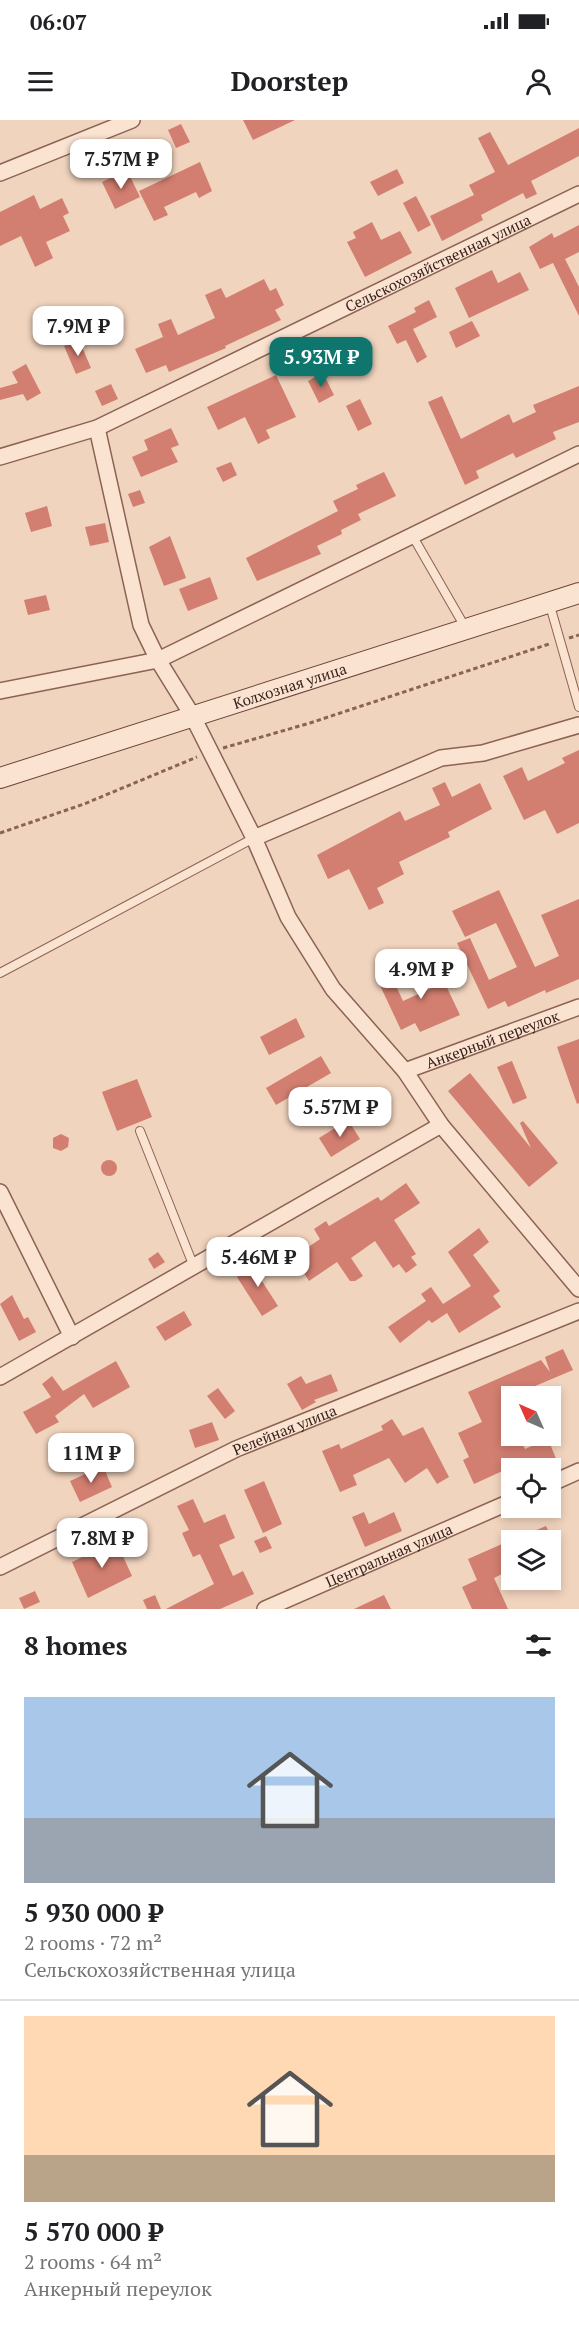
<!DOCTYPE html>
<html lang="en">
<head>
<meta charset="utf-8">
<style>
	body { margin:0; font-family:"PT Serif",serif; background:#f6f6f6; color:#202124; height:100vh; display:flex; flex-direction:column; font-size:22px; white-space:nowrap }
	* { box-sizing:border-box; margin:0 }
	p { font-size:20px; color:#757577 }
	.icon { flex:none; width:33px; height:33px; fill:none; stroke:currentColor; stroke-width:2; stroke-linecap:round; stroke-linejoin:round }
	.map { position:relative; height:1489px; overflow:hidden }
	.drawer { display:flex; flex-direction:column; background:#fff; flex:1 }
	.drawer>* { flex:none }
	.needle { width:39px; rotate:315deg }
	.tools { position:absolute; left:501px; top:1266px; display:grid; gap:12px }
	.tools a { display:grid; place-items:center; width:60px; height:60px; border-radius:0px; background:#fff; box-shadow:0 3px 9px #0003; font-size:30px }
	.price { position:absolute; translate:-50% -51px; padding:0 14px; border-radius:12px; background:#fff; color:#222; font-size:20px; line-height:39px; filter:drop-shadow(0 2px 3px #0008) }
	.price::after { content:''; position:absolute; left:50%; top:36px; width:18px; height:14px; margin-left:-9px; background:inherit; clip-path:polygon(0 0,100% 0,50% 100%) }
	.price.current { background:#0f766e; color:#fff }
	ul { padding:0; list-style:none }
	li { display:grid; align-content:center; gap:12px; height:318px; padding:0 24px }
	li+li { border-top:2px solid #e0e0e0 }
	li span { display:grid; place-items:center; height:186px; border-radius:0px; color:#555 }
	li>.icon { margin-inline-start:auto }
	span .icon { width:108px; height:108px; fill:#fffc; stroke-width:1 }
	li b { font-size:26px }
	h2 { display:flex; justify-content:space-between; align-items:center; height:72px; padding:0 24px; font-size:26px }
	.status { display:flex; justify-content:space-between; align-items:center; height:42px; padding:0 30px; background:#fff; direction:ltr }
	.status svg { height:16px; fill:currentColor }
	header { display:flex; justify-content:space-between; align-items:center; height:78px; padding:0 24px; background:#fff; font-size:27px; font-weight:700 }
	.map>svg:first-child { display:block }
</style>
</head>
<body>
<div class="status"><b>06:07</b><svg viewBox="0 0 49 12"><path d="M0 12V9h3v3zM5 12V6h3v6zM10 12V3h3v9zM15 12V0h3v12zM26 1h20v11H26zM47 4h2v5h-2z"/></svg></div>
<header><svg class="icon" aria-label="menu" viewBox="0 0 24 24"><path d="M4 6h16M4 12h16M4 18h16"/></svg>Doorstep<svg class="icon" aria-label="person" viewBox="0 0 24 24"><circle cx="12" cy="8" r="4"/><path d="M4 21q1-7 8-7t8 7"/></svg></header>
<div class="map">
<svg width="579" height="1489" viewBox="0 0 579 1489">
	<rect width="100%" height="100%" fill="#f1d4be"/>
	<g fill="#d27e70">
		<path d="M 243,0 L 295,0 L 253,20 Z"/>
		<path d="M 181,4 L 190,22 L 176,28 L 168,10 Z"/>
		<path d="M 579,8 L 579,36 L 531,61 L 537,74 L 526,79 L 523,73 L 481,95 L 483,100 L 442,121 L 430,96 L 474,75 L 469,65 L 495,52 L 478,18 L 490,12 L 508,45 Z"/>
		<path d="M 200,42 L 212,71 L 199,78 L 196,72 L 164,87 L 168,95 L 154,101 L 139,71 Z"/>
		<path d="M 397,49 L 404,63 L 378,76 L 370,62 Z"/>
		<path d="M 127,50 L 140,77 L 115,89 L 102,62 Z"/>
		<path d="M 34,75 L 40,89 L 62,78 L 69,93 L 63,96 L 70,111 L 46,122 L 53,138 L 35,147 L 21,116 L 0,126 L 0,92 Z"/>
		<path d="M 416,76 L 431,105 L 418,112 L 403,83 Z"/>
		<path d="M 372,102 L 381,120 L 400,111 L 412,133 L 365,157 L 347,122 L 356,118 L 353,112 Z"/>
		<path d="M 579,105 L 579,132 L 565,139 L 579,167 L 579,196 L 553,143 L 540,149 L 529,127 L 552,113 L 554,118 Z"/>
		<path d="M 492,150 L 498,163 L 520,152 L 529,170 L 469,198 L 455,168 Z"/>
		<path d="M 264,159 L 270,171 L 276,168 L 284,185 L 275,190 L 281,200 L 225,226 L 226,228 L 169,252 L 166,245 L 146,253 L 135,229 L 163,217 L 158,204 L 171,199 L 178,215 L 215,198 L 205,175 L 221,168 L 226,178 Z"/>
		<path d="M 429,180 L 437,197 L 413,209 L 427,237 L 417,243 L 406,220 L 397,224 L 388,206 L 416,192 L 414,188 Z"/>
		<path d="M 86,187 L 94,204 L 80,210 L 73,194 Z"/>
		<path d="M 472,201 L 480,216 L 456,228 L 449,212 Z"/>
		<path d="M 353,219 L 363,238 L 328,256 L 318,236 Z"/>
		<path d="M 79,220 L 91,248 L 76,254 L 64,226 Z"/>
		<path d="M 26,244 L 41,273 L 27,281 L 23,274 L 0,280 L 0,268 L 18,263 L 12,252 Z"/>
		<path d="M 323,253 L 334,275 L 319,283 L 308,261 Z"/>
		<path d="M 276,255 L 296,297 L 266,310 L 270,318 L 258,324 L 245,297 L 218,310 L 207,287 Z"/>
		<path d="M 111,264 L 118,279 L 102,286 L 95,271 Z"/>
		<path d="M 579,266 L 579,302 L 553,312 L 556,319 L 516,338 L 513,333 L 476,351 L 479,358 L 465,365 L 428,282 L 442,276 L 461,319 L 509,294 L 513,303 L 536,292 L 533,285 Z"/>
		<path d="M 360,279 L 372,304 L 358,311 L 346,286 Z"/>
		<path d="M 171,308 L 179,325 L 171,328 L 178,342 L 141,357 L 132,337 L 148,330 L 144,320 Z"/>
		<path d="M 231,342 L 237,355 L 223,362 L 216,348 Z"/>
		<path d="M 384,352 L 396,376 L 358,394 L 361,400 L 341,410 L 342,414 L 317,426 L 321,434 L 257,461 L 246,438 L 338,391 L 333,381 L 358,369 L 356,365 Z"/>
		<path d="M 140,370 L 145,383 L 133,387 L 128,374 Z"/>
		<path d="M 47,386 L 52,406 L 31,412 L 25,393 Z"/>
		<path d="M 105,403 L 109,422 L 90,426 L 85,407 Z"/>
		<path d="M 170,416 L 186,458 L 164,466 L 149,427 Z"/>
		<path d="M 210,457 L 218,479 L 188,491 L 179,469 Z"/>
		<path d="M 46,475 L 50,490 L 28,495 L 24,480 Z"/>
		<path d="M 579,630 L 579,703 L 557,714 L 545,690 L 524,700 L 503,656 L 522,647 L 528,661 L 565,643 L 562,638 Z"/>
		<path d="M 445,662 L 452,677 L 480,663 L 492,689 L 448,712 L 450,717 L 399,742 L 404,754 L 377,768 L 384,783 L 369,790 L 349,749 L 328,759 L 317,735 L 400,691 L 405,701 L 440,685 L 432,668 Z"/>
		<path d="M 499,770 L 535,847 L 559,836 L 541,795 L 579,779 L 579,859 L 546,873 L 545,870 L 508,887 L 505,881 L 488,889 L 457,823 L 470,818 L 489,860 L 517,847 L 496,803 L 465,817 L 452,791 Z"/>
		<path d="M 431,834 L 460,895 L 420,912 L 415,903 L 401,910 L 377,859 L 390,853 L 403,881 L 432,868 L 418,840 Z"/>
		<path d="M 296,898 L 305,917 L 269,935 L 260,917 Z"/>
		<path d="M 579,919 L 579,983 L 577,984 L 557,927 Z"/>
		<path d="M 321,936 L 331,953 L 276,985 L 266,968 Z"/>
		<path d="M 512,941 L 527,978 L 513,984 L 497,947 Z"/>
		<path d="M 470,953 L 531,1028 L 520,1003 L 523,1001 L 558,1043 L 529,1067 L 448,971 Z"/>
		<path d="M 137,959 L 152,997 L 117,1011 L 102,972 Z"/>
		<path d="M 348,1000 L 360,1019 L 331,1037 L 319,1018 Z"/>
		<path d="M 61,1014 L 69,1018 L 68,1027 L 61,1031 L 53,1028 L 53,1018 Z"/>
		<circle cx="109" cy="1048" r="8"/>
		<path d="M 406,1063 L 420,1083 L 394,1100 L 416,1134 L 411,1137 L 417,1145 L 406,1153 L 399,1144 L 393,1148 L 375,1121 L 351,1138 L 363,1156 L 355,1161 L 350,1161 L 337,1142 L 309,1161 L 294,1137 L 320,1119 L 314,1109 L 326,1101 L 329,1106 L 378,1077 L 381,1081 Z"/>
		<path d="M 479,1108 L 489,1122 L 473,1135 L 500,1171 L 493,1176 L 501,1187 L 459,1213 L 447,1193 L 432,1203 L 429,1200 L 400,1223 L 388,1207 L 426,1181 L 421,1174 L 431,1167 L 443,1184 L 471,1166 L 448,1132 Z"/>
		<path d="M 158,1132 L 165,1142 L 154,1149 L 148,1139 Z"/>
		<path d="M 263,1140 L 270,1151 L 260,1158 L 278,1186 L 262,1196 L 237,1157 Z"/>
		<path d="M 12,1175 L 24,1199 L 28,1197 L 36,1212 L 19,1221 L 0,1184 Z"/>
		<path d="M 184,1191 L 192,1205 L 165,1221 L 156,1207 Z"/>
		<path d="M 563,1229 L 573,1250 L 502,1280 L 512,1301 L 512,1322 L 520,1318 L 525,1329 L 548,1319 L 557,1341 L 542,1348 L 538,1344 L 529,1348 L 509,1348 L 474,1364 L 463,1340 L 469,1337 L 458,1313 L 482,1302 L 468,1272 L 541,1240 L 550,1252 L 545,1237 Z"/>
		<path d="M 116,1241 L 130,1267 L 93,1288 L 84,1274 L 55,1296 L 59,1302 L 36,1314 L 23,1292 L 51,1277 L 42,1264 L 52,1256 L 63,1271 Z"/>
		<path d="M 331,1254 L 338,1271 L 314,1280 L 316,1282 L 302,1290 L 287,1264 L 301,1256 L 306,1264 Z"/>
		<path d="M 218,1268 L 235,1291 L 225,1299 L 207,1276 Z"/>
		<path d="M 392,1299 L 403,1316 L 423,1307 L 449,1357 L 437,1364 L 427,1348 L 405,1363 L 389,1338 L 353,1355 L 357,1365 L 340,1372 L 322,1331 L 339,1324 L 341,1329 L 383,1310 L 381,1306 Z"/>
		<path d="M 212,1302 L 219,1320 L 195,1328 L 189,1310 Z"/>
		<path d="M 103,1346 L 112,1367 L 80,1382 L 70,1361 Z"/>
		<path d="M 264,1361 L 282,1404 L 263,1413 L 244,1370 Z"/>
		<path d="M 193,1379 L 204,1403 L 225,1394 L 235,1418 L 219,1425 L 233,1456 L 243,1451 L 254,1474 L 220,1489 L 166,1489 L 214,1464 L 200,1434 L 193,1437 L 182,1413 L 189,1410 L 177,1386 Z"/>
		<path d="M 364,1392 L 369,1404 L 394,1392 L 402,1411 L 365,1427 L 352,1397 Z"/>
		<path d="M 546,1406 L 553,1420 L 513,1420 Z"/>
		<path d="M 266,1416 L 272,1428 L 260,1433 L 254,1421 Z"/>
		<path d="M 116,1421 L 132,1456 L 88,1478 L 72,1442 Z"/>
		<path d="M 502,1424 L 512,1449 L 494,1458 L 508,1489 L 472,1489 L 462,1467 L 477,1460 L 468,1439 Z"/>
		<path d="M 35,1471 L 40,1482 L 24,1489 L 19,1478 Z"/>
		<path d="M 155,1475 L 161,1489 L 147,1489 L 143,1480 Z"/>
		<path d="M 384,1475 L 391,1489 L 354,1489 Z"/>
	</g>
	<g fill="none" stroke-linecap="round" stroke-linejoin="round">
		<g stroke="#8b6355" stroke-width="10">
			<g id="service">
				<path d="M 412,415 L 465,507"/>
				<path d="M 549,482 L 579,587"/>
				<path d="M 0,853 L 254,718"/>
				<path d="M 140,1011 L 194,1147"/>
			</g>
		</g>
		<g stroke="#8b6355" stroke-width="18">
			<g id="minor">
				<path d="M 0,53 L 132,0"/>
				<path d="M 97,308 L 141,505 L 158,540 L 192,595 L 254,718 L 288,797 L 333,869 L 405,951 L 441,1005 L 579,1169"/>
				<path id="s1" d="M 0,337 L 97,308 L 579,74"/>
				<path d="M 0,571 L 158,540 L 579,334"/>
				<path d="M 254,718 L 441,638 L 483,633 L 579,605"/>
				<path id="s2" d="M 405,951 L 579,887"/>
				<path d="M 0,1072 L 72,1217"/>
				<path d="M 0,1257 L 441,1005"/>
				<path d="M 550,1364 L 579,1351"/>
				<path id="s3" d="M 0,1447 L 236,1329 L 579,1191"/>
				<path id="s4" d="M 265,1489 L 512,1381"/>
			</g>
		</g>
		<g stroke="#6c4439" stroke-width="22">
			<g id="secondary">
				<path id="s5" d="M 0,658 L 579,473"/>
			</g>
		</g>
		<g stroke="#8b6355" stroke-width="3" stroke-dasharray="4.5 3" stroke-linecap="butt">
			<path d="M 569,518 L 579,515"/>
			<path d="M 223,628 L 310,603 L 549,524"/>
			<path d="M 0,713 L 84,684 L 197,637"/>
		</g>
		<use href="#service" stroke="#fbe3d1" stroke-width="8"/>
		<use href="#minor" stroke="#fbe3d1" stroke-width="15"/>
		<use href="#secondary" stroke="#fbe3d1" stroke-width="20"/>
	</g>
	<g text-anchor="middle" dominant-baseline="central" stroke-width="6" stroke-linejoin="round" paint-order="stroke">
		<g font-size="15" fill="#39211b" stroke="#f8e0ce">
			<text stroke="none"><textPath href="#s1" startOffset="480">Сельскохозяйственная улица</textPath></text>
			<text stroke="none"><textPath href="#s5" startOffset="304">Колхозная улица</textPath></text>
			<text stroke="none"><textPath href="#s2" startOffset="93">Анкерный переулок</textPath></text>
			<text stroke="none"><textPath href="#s3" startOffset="316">Релейная улица</textPath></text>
			<text stroke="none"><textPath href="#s4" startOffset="135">Центральная улица</textPath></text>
		</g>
	</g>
</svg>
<div class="tools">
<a><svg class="needle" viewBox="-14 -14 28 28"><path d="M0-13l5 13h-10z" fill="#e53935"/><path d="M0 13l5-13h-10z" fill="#757577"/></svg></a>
<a><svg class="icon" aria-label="locate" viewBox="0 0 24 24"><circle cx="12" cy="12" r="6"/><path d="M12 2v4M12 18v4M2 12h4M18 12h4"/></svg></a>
<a><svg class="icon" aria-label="layers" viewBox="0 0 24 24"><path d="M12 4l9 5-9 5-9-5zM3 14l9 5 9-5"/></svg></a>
</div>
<b class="price" style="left:121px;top:70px">7.57M ₽</b>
<b class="price" style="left:78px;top:237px">7.9M ₽</b>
<b class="price current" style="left:321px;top:268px">5.93M ₽</b>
<b class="price" style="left:421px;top:880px">4.9M ₽</b>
<b class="price" style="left:340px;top:1018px">5.57M ₽</b>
<b class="price" style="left:258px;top:1168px">5.46M ₽</b>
<b class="price" style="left:91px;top:1364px">11M ₽</b>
<b class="price" style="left:102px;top:1449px">7.8M ₽</b>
</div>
<section class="drawer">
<h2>8 homes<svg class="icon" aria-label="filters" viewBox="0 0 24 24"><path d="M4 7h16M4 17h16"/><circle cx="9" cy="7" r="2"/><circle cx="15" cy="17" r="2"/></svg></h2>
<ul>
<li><span style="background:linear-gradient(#a9c7e8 65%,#9aa5b1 0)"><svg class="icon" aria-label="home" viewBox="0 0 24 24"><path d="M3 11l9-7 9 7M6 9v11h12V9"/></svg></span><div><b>5 930 000 ₽</b><p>2 rooms · 72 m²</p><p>Сельскохозяйственная улица</p></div></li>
<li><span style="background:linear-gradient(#ffd9b3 75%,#b9a48a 0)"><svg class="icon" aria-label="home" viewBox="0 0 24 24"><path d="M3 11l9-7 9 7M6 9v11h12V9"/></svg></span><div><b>5 570 000 ₽</b><p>2 rooms · 64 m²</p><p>Анкерный переулок</p></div></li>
</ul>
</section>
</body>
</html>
